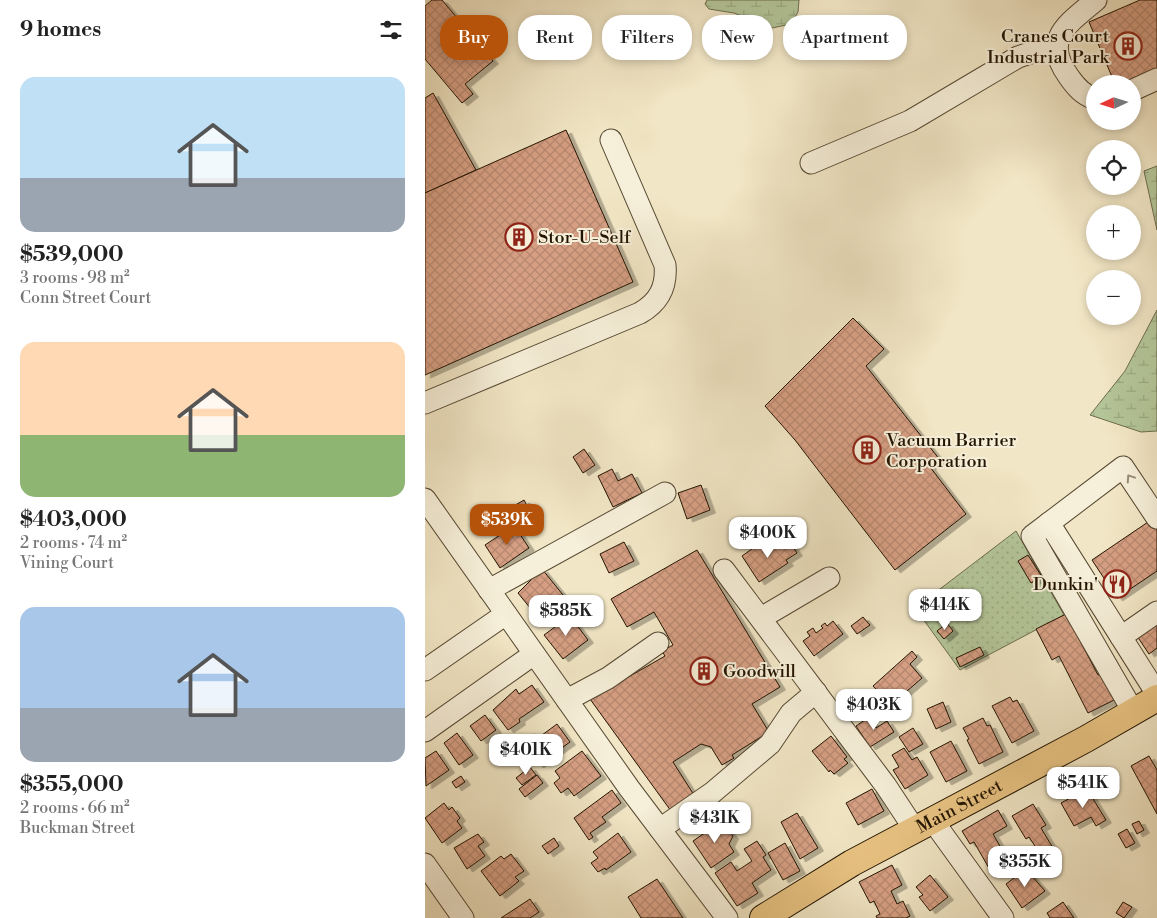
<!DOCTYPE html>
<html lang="en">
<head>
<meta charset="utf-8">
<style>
	body { margin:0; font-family:"Libre Bodoni",serif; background:#f2f2f2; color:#222; height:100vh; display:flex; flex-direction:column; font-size:19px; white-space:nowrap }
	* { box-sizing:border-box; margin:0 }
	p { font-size:16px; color:#767676 }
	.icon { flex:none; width:28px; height:28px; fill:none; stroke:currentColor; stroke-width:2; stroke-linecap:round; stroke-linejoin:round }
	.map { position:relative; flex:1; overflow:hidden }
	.sheet { display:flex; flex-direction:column; background:#fff; width:425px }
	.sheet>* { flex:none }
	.hud { position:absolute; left:15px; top:15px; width:475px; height:45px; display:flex; gap:10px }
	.needle { width:32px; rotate:266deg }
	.controls { position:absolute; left:661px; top:75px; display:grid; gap:10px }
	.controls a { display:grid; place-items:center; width:55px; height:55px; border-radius:50%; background:#fff; box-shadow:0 2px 8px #0003; font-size:25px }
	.price { position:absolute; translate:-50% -42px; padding:0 11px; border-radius:10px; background:#fff; color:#222; font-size:16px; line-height:32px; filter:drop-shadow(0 1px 2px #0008) }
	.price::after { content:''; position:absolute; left:50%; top:30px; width:15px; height:11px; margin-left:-8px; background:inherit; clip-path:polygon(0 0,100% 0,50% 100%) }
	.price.selected { background:#b45309; color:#fff }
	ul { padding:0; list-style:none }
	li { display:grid; align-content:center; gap:10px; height:265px; padding:0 20px }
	li span { display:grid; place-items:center; height:155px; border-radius:15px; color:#555 }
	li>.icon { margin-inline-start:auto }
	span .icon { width:90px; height:90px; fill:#fffc; stroke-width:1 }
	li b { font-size:21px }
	h2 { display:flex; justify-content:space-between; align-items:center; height:60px; padding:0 20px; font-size:21px }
	.tag { padding:0 18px; border-radius:20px; background:#fff; box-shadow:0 2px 8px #0003; font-size:18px; line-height:45px }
	.tag.selected { background:#b45309; color:#fff }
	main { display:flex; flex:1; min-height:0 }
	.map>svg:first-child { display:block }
</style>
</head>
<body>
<main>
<section class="sheet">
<h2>9 homes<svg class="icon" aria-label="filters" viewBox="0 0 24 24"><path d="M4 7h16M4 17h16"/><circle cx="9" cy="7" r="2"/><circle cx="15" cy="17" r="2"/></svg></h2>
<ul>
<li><span style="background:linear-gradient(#bfe0f5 65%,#9aa5b1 0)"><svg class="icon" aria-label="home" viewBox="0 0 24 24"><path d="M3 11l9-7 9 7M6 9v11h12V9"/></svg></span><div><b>$539,000</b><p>3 rooms · 98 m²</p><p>Conn Street Court</p></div></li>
<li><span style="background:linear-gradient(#ffd9b3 60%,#8fb573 0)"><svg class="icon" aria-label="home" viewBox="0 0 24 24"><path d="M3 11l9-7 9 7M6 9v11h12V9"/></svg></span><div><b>$403,000</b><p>2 rooms · 74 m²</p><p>Vining Court</p></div></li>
<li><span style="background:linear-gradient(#a9c7e8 65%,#9aa5b1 0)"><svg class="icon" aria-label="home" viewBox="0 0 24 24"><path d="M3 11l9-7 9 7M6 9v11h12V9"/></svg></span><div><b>$355,000</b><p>2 rooms · 66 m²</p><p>Buckman Street</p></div></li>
</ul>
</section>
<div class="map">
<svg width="732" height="918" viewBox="0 0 732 918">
	<defs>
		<pattern id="wetland-marsh" width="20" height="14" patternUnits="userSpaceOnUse" patternTransform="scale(1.25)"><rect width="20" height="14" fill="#b4c699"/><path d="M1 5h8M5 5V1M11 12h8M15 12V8" fill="none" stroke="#9aa982"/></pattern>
		<pattern id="park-dots" width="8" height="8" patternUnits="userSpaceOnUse" patternTransform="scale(1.25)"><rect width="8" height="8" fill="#b4c699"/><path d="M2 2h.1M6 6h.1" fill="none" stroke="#9aa982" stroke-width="1.8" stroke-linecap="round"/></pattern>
		<pattern id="building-cross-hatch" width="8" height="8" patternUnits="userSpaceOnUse" patternTransform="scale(1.25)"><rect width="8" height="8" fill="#d69f83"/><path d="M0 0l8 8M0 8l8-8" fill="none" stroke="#b7886f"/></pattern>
		<filter id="shadow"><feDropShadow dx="5.5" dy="3" stdDeviation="0" flood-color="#0004"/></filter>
	</defs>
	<rect width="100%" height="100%" fill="#f1e6c5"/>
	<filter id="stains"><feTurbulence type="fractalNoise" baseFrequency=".004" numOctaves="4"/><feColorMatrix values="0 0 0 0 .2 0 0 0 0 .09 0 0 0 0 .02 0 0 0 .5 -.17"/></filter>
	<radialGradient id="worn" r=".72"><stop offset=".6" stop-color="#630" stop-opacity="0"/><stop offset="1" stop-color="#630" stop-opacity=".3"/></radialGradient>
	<g fill="url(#wetland-marsh)" stroke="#6c6d4d">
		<path d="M 282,0 L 374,0 L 373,12 L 366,24 L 347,28 L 309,13 L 284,9 L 280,4 Z"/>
		<path d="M 732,166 L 732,230 L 719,171 Z"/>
		<path d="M 732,310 L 732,431 L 716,432 L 665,415 L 700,371 Z"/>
	</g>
	<path fill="url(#park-dots)" stroke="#6c6d4d" d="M 591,531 L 639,615 L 535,670 L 490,608 Z"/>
	<g fill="url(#building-cross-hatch)" stroke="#231401" filter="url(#shadow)">
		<path d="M 7,0 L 17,0 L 68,61 L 40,84 L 48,94 L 37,103 L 0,59 L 0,6 Z"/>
		<path d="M 715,0 L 732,0 L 732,70 L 698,84 L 690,84 L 664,22 Z"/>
		<path d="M 8,93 L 51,170 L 0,193 L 0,98 Z"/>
		<path d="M 141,130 L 208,282 L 0,375 L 0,193 Z"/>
		<path d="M 428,318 L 459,349 L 441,366 L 515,460 L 505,467 L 541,514 L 470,570 L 370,440 L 340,406 Z"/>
		<path d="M 159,449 L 170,465 L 158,473 L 148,457 Z"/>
		<path d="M 187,469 L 193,481 L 207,474 L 217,493 L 188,507 L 173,476 Z"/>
		<path d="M 276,485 L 285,510 L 262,519 L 253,493 Z"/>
		<path d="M 99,500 L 109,519 L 94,528 L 82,510 Z"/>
		<path d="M 726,520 L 732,530 L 732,571 L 692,598 L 667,560 Z"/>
		<path d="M 87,522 L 104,548 L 75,568 L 60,545 L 78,533 L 76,530 Z"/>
		<path d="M 363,539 L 372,553 L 361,560 L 363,563 L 334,582 L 317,556 L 338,541 L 345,551 Z"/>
		<path d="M 199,542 L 209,561 L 184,573 L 175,554 Z"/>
		<path d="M 272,550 L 355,687 L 327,704 L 344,732 L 307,755 L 309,758 L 297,765 L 286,747 L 276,744 L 248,762 L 269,795 L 246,811 L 165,699 L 240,656 L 237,651 L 248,645 L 229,612 L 202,627 L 186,599 Z"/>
		<path d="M 603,555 L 617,577 L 606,583 L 593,561 Z"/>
		<path d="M 117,569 L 138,595 L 110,614 L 93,593 Z"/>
		<path d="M 641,614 L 673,675 L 676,674 L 689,700 L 663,713 L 634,656 L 627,660 L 611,629 Z"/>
		<path d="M 145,616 L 163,640 L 138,659 L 119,635 Z"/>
		<path d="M 438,617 L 445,625 L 432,634 L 426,626 Z"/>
		<path d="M 408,621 L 418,634 L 389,656 L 378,641 L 385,636 L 382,632 L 388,628 L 391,633 L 398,628 L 396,626 L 400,623 L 402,626 Z"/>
		<path d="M 522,623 L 528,631 L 519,639 L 512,631 Z"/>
		<path d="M 732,623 L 732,648 L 724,654 L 712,636 Z"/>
		<path d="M 555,647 L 559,655 L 535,667 L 531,658 Z"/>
		<path d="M 487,651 L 492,657 L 485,664 L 497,678 L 466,705 L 448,686 Z"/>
		<path d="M 107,685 L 119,702 L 94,719 L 95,722 L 83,730 L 68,710 L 91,689 L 94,694 Z"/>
		<path d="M 585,697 L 588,702 L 592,700 L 609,731 L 587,743 L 567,706 Z"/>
		<path d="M 518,702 L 526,722 L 511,729 L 502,709 Z"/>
		<path d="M 60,715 L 71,730 L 56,741 L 45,726 Z"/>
		<path d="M 444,717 L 451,728 L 462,721 L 469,732 L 445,747 L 431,726 Z"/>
		<path d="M 558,718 L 562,726 L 565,725 L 578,752 L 554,764 L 542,740 L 544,739 L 538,728 Z"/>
		<path d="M 132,724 L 145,742 L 113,765 L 100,748 L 106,744 L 102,739 L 110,734 L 113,738 Z"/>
		<path d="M 488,728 L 498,744 L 484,752 L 474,737 Z"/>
		<path d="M 32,733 L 48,755 L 34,765 L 19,743 Z"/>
		<path d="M 406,736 L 422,757 L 419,759 L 423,763 L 409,774 L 405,770 L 404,772 L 387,751 Z"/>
		<path d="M 526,741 L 542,771 L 521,782 L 505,752 Z"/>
		<path d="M 479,748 L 487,760 L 492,757 L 503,775 L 480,789 L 468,770 L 474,767 L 467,755 Z"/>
		<path d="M 11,751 L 24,770 L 1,786 L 0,758 Z"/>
		<path d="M 157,751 L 176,776 L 149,796 L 143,788 L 136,793 L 129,783 L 135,778 L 130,771 Z"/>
		<path d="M 724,756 L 732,770 L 732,814 L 706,766 Z"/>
		<path d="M 105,767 L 111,775 L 97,785 L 91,778 Z"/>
		<path d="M 112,775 L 118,783 L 100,797 L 94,789 Z"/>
		<path d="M 36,776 L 40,782 L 31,788 L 27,782 Z"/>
		<path d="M 447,789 L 459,811 L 433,825 L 421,803 Z"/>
		<path d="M 662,789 L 681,820 L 671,826 L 666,817 L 649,826 L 636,803 Z"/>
		<path d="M 187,790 L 196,803 L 177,817 L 181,822 L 165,833 L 168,837 L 164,840 L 149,818 Z"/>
		<path d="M 19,803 L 24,810 L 27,807 L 35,818 L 32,821 L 37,828 L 17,843 L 0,818 Z"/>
		<path d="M 608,804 L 621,825 L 616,828 L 628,848 L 619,854 L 615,847 L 612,849 L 604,837 L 601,839 L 587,816 Z"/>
		<path d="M 573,810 L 582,826 L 568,834 L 583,860 L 565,870 L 549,842 L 545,844 L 537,831 Z"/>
		<path d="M 372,813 L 393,848 L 375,859 L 356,822 Z"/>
		<path d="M 297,821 L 308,836 L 304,844 L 309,852 L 286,868 L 268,841 Z"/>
		<path d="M 714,821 L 719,830 L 712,834 L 707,824 Z"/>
		<path d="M 702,829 L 710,843 L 701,848 L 693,834 Z"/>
		<path d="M 193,833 L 206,852 L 181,870 L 180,868 L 173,872 L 166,863 L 173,858 L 168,852 Z"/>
		<path d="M 53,834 L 59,842 L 53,846 L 60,856 L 42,869 L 29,848 Z"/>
		<path d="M 129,838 L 134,846 L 123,854 L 117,846 Z"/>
		<path d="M 332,841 L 341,855 L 338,857 L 346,870 L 327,883 L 333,893 L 312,906 L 290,873 L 306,862 L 312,871 L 327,861 L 319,849 Z"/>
		<path d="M 360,843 L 375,871 L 358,880 L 343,853 Z"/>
		<path d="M 86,854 L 99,871 L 90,877 L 94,881 L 75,896 L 56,871 L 76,856 L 79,859 Z"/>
		<path d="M 467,865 L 477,885 L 466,891 L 472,904 L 478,901 L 485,916 L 481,918 L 452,918 L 451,916 L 455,914 L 449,901 L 445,903 L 434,882 Z"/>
		<path d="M 601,869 L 620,891 L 597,908 L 581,884 Z"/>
		<path d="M 505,875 L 523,897 L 505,911 L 494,897 L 498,895 L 491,887 Z"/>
		<path d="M 232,879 L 258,918 L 216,918 L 203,897 Z"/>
		<path d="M 105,899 L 114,912 L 105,918 L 76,918 Z"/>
		<path d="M 638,902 L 649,918 L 625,918 L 622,913 Z"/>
		<path d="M 698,902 L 707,907 L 699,918 L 691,913 Z"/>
	</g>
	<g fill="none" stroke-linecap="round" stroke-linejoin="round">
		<g stroke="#564832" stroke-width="23">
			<g id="minor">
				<path d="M 708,90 L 732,79"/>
				<path d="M 670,99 C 658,95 651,87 644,77 C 616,39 643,24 671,0"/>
				<path d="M 386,163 L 485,121 L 593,57 L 608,52 L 631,50"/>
				<path d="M 0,403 L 215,313 C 234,302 242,287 240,265 L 186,140"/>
				<path d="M 0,499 L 204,788 L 302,918"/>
				<path d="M 624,523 L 732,694"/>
				<path d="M 299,570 L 461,786 L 490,830"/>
				<path d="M 64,590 L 240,493"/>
				<path d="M 336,618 L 404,578"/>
				<path d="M 696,637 L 732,612"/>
				<path d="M 0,670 L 81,614"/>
				<path d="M 142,700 L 183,678 L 233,643"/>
				<path d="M 709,713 L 607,536 L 698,467 L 732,518"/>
				<path d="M 0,731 L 109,654"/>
				<path d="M 508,821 L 578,918"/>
				<path d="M 235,829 L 287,793 L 345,744 L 366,713 L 391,692"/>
				<path d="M 0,864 L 38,918"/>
			</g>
		</g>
		<g stroke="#231401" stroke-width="28">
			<g id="major">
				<path id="s1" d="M 338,918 L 427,863 L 661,739 L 732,698"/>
			</g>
		</g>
		<use href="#minor" stroke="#f6efd9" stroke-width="21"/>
		<use href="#major" stroke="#e8c382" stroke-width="26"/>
	</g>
	<defs><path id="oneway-chevron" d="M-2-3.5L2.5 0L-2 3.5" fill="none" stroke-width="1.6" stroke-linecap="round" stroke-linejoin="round" transform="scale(1.25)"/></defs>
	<use stroke="#978c78" href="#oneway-chevron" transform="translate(705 478) rotate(-124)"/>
	<defs>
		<g id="building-ring" transform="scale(1.4375)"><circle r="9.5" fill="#f6efd9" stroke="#8f2418" stroke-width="1.5"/><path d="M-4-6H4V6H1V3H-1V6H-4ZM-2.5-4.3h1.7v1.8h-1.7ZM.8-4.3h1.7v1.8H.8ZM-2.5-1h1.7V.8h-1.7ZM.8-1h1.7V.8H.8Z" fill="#8f2418"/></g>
		<g id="restaurant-ring" transform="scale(1.4375)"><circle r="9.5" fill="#f6efd9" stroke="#8f2418" stroke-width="1.5"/><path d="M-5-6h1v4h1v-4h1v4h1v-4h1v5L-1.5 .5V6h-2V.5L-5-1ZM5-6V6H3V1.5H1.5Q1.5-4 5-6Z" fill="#8f2418"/></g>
	</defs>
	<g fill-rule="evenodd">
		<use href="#building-ring" x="703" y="46"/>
		<use href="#building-ring" x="94" y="237"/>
		<use href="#building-ring" x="442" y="450"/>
		<use href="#restaurant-ring" x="692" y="584"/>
		<use href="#building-ring" x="279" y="671"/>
	</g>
	<g text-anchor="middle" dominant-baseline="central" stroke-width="4" stroke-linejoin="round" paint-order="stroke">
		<g font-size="18" fill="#231401" stroke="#f6efd9" text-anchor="start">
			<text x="684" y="36" text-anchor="end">Cranes Court<tspan x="684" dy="21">Industrial Park</tspan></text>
			<text x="113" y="237">Stor-U-Self</text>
			<text x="461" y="440">Vacuum Barrier<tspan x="461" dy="21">Corporation</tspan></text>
			<text x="673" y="584" text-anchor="end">Dunkin'</text>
			<text x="298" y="671">Goodwill</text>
		</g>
		<g font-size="18" fill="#231401" stroke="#f6efd9">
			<text stroke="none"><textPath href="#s1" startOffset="226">Main Street</textPath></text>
		</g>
	</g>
	<rect width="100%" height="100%" filter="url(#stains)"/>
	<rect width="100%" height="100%" fill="url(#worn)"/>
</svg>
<div class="controls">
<a><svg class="needle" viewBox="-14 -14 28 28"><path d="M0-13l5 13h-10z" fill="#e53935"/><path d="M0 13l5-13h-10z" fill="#767676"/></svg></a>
<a><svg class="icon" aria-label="locate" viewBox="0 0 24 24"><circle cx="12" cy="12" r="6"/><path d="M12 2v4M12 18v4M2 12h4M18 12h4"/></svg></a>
<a>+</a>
<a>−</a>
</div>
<b class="price selected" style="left:82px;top:546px">$539K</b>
<b class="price" style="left:343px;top:559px">$400K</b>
<b class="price" style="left:520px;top:631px">$414K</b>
<b class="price" style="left:141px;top:637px">$585K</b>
<b class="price" style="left:449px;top:731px">$403K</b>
<b class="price" style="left:101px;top:776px">$401K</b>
<b class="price" style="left:658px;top:809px">$541K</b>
<b class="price" style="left:290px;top:844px">$431K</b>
<b class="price" style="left:600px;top:888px">$355K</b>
<div class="hud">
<a class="tag selected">Buy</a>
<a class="tag">Rent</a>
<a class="tag">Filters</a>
<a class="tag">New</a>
<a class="tag">Apartment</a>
</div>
</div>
</main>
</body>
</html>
